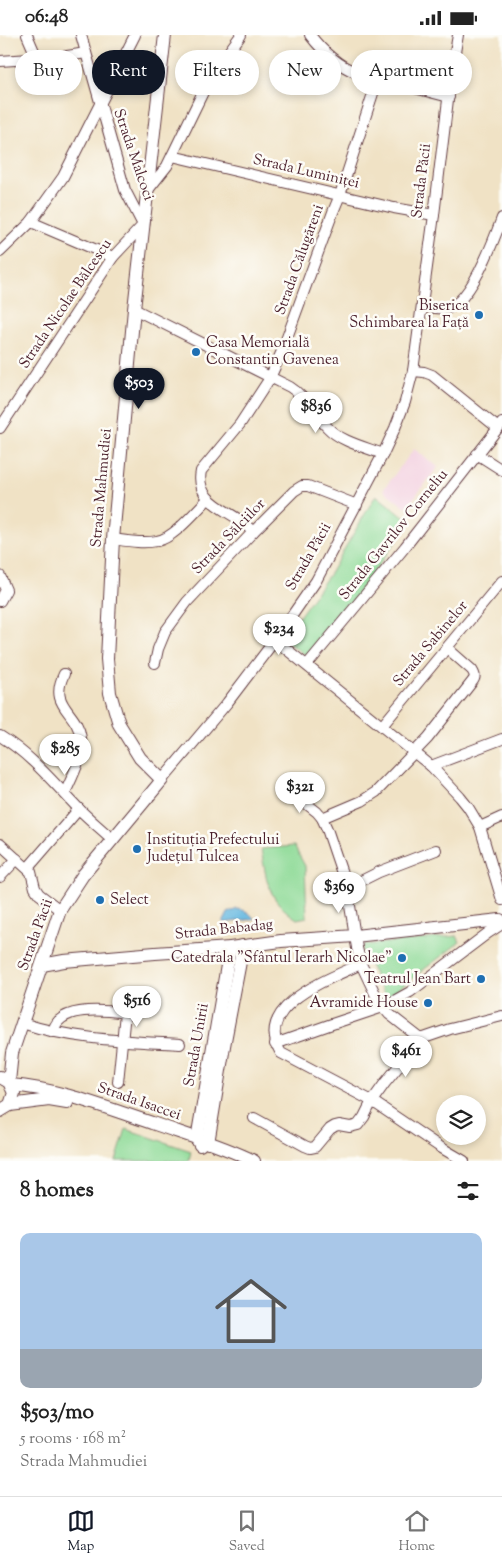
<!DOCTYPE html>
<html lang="en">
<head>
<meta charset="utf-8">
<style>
	body { margin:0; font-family:"Sorts Mill Goudy",serif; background:#f6f6f6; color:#222; height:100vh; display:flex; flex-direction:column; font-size:19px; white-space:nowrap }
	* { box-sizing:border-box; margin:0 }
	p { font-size:16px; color:#767676 }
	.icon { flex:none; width:28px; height:28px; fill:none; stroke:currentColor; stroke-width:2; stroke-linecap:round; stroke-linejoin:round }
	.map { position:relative; height:1126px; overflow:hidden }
	.details { display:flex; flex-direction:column; background:#fff; flex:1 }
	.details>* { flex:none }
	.hud { position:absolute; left:15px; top:15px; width:472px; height:45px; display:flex; gap:10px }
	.fabs { position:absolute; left:436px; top:1060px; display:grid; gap:10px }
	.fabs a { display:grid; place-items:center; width:50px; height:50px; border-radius:50%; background:#fff; box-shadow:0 2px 8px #0003; font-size:25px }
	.price { position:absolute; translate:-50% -42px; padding:0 11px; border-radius:18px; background:#fff; color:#222; font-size:16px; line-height:32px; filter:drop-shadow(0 1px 2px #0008) }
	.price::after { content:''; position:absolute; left:50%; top:30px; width:15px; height:11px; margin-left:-8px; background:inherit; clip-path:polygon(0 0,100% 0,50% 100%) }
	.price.selected { background:#111827; color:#fff }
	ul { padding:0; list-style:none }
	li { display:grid; align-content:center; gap:10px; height:265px; padding:0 20px }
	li+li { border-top:1px solid #e0e0e0 }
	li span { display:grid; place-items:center; height:155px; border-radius:10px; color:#555 }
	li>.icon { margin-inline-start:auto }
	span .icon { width:90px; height:90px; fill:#fffc; stroke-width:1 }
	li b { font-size:21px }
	h2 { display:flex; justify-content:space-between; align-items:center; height:60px; padding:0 20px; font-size:21px }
	.chip { padding:0 18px; border-radius:22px; background:#fff; box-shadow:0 2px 8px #0003; font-size:18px; line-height:45px }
	.chip.selected { background:#111827; color:#fff }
	.status { display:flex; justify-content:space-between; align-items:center; height:35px; padding:0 25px; background:#fff; direction:ltr }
	.status svg { height:14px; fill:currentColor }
	.dock { display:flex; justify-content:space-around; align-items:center; height:70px; border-top:1px solid #e0e0e0; background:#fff; font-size:14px; color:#767676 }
	.dock a { display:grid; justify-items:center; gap:2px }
	.dock .selected { color:#111827 }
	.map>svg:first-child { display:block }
</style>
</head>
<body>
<div class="status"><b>06:48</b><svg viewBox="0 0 49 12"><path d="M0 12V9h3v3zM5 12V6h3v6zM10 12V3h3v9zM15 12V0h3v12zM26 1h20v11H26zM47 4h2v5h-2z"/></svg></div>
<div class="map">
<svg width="502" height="1126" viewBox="0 0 502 1126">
	<rect width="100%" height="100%" fill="#fdfcf7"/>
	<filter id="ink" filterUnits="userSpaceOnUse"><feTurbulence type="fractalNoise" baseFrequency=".02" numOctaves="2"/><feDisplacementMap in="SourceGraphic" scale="10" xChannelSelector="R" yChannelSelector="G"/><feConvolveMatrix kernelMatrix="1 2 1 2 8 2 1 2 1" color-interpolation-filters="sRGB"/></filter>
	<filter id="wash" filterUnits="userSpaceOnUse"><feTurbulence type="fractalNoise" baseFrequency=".0096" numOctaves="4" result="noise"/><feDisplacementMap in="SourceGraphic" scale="20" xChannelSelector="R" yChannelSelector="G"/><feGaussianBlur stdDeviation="1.12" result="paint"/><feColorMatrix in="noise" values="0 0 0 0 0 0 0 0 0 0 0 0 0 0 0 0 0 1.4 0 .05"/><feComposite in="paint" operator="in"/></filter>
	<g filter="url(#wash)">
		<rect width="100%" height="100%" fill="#f0e2c5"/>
		<path fill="#f3cfe0" d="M 414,414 L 438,432 L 406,473 L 383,455 Z"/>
		<g fill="#8eda97" stroke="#6c7c61">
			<path d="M 376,460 L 410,487 L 311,624 L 283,604 L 331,537 Z"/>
			<path d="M 294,811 L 305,831 L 307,882 L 297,884 C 267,865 267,846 261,814 Z"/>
			<path d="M 457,901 L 460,907 L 389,961 L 384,959 L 362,914 L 364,910 Z"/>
			<path d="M 126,1094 L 191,1116 L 189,1126 L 116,1126 Z"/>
		</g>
		<path fill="#64b7e0" stroke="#576b86" d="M 237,874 C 245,875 250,877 254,884 L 223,888 L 228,878 Z"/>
	</g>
	<g filter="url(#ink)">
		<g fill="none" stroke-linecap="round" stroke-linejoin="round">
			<g stroke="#633c42" stroke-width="12">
				<g id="minor">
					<path d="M 27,0 L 37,23"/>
					<path d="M 310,0 C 323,17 337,30 357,38 L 449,62"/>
					<path d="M 0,26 L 61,22 L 86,18"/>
					<path d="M 172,121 L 394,173 L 434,180"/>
					<path d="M 148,155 L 167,131 L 204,55 L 222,26 L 241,0"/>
					<path d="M 31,187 L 113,222"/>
					<path d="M 0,217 L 31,187 L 63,142 L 135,0"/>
					<path d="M 422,272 C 430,272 442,275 449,273 C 472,264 494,205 502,183"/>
					<path d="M 134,274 L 290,352 C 306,362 314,379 327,392 C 341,407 365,412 383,419"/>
					<path d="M 413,336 L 424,337 L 432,340 L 498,393"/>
					<path d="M 0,393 L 113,222 L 143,190 L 125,155 L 81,0"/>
					<path d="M 477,419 L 502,435"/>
					<path d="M 253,497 C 249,493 245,489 241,486 C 223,473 195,464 201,436 L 240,389 L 270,343 L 282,316 L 333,177 L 340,160 L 378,43"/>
					<path d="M 113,504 C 127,506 143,509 157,506 C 174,503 195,477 208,464"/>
					<path d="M 0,541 L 6,555 L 0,566"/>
					<path d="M 275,605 L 431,731 L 460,762 L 468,772 L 480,792 L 502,865"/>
					<path d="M 155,628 L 158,614 L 165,597 L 187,567 L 253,497 L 294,456 L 302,451 L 308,451 L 357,470"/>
					<path d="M 307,630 L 405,512 L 502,388"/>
					<path d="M 64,639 C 48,672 77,675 81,703 C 84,721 72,742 65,758"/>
					<path d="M 382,691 L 502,546"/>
					<path d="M 0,701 C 31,720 53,747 78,773 C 89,784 101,794 113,805"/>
					<path d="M 431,731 L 502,704"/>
					<path d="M 162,745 L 227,668 L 275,605 L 316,546 L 383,419 L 395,393 L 405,367 L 413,336 L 434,180 L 451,40 L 458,0"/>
					<path d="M 294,759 L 317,777 L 322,783 L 327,794 L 347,853 L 357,913 L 361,929 L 379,967 L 389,979 L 421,1004"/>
					<path d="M 322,783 L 362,766 L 376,757 L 428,703 L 472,647 C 476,642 475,640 472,635 L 447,613"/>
					<path d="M 480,792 L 502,782"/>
					<path d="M 0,809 L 31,837 L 35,853 L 39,859 L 60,875"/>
					<path d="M 28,833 L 79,774"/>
					<path d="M 0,842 L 17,824"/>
					<path d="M 347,853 L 379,837 L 436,815"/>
					<path d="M 361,929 C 329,944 252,971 281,1018 L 372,1066 L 440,1112 L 464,1126"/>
					<path d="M 22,988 C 73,1005 127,1006 180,1009"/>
					<path d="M 53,997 C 58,970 104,975 125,978 L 118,1047"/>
					<path d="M 275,1009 L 329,990 L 383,972 L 410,957 L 488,898 L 502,889"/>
					<path d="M 254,1083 L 305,1111 L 310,1113 L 315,1112 L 330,1094 L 335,1091 L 339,1090 L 350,1092 L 358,1090 L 364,1082 L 372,1066 L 385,1048 L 421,1004 L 450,994 L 502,981"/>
				</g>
			</g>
			<g stroke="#633c42" stroke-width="14">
				<g id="major">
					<path d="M 42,930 L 64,926 L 155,918 L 230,913 L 281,906 L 355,901 L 500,885"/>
					<path d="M 0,1042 L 9,1047 L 14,1058 L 10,1070 L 0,1076"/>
					<path d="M 9,1047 L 12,1018 L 60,875 L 83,840 L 162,745 L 140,723 L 119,689 L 110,658 L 107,624 L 113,504 L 134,274 L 165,0"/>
					<path d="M 11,1050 C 60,1054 106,1073 152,1088 C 186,1100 222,1110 254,1126"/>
					<path d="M 10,1070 L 49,1065 L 67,1068"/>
					<path d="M 208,1108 L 224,1011 L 243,911"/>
					<path d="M 200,1110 L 197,1104 L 230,913"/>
				</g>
			</g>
			<use href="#minor" stroke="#fff" stroke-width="10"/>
			<use href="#major" stroke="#fff" stroke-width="12"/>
		</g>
	</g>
	<g fill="#1f6fb2" stroke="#fdfcf7" stroke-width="2">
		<circle cx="479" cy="280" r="5"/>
		<circle cx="196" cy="317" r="5"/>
		<circle cx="137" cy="814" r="5"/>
		<circle cx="100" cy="865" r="5"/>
		<circle cx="402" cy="923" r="5"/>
		<circle cx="481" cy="944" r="5"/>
		<circle cx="428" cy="968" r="5"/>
	</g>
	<g text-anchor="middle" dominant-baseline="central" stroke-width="5" stroke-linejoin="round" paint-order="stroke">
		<g font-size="15" fill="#4a1f2b" stroke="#fdfcf7">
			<text transform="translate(133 120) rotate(71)">Strada Malcoci</text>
			<text transform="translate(306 137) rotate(13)">Strada Luminiței</text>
			<text transform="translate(422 146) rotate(-83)">Strada Păcii</text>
			<text transform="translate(300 225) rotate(-70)">Strada Călugăreni</text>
			<text transform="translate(66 269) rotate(-56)">Strada Nicolae Bălcescu</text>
			<text transform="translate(102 453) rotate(-85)">Strada Mahmudiei</text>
			<text transform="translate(394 500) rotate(-51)">Strada Gavrilov Corneliu</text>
			<text transform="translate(229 502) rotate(-46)">Strada Sălciilor</text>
			<text transform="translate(309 522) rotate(-60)">Strada Păcii</text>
			<text transform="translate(431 609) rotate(-50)">Strada Sabinelor</text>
			<text transform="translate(224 895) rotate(-6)">Strada Babadag</text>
			<text transform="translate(36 900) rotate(-70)">Strada Păcii</text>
			<text transform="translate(197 1010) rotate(-80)">Strada Unirii</text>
			<text transform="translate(139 1067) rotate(19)">Strada Isaccei</text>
		</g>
		<g font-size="15" fill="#4a1f2b" stroke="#fdfcf7" text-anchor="end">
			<text x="469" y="271">Biserica<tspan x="469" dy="17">Schimbarea la Față</tspan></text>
			<text x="206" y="308" text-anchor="start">Casa Memorială<tspan x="206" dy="17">Constantin Gavenea</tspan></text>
			<text x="147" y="805" text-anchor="start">Instituția Prefectului<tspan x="147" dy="17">Județul Tulcea</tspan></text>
			<text x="110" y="865" text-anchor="start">Select</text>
			<text x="392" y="923">Catedrala "Sfântul Ierarh Nicolae"</text>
			<text x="471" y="944">Teatrul Jean Bart</text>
			<text x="418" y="968">Avramide House</text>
		</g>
	</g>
</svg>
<div class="fabs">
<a><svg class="icon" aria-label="layers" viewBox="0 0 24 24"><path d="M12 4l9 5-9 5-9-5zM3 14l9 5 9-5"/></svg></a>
</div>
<b class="price selected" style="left:139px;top:375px">$503</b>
<b class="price" style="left:316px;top:399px">$836</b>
<b class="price" style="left:279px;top:621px">$234</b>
<b class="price" style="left:65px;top:741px">$285</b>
<b class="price" style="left:300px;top:779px">$321</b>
<b class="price" style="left:339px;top:879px">$369</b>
<b class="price" style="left:137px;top:993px">$516</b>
<b class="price" style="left:406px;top:1043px">$461</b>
<div class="hud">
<a class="chip">Buy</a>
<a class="chip selected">Rent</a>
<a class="chip">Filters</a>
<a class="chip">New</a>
<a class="chip">Apartment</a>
</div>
</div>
<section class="details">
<h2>8 homes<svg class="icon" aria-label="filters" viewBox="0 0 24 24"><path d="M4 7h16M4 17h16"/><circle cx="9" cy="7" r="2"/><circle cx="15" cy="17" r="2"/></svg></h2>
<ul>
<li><span style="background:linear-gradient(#a9c7e8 75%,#9aa5b1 0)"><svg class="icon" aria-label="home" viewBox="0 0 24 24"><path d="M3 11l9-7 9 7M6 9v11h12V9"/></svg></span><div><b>$503/mo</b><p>5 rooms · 168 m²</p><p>Strada Mahmudiei</p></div></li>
</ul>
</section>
<nav class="dock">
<a class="selected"><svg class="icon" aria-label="map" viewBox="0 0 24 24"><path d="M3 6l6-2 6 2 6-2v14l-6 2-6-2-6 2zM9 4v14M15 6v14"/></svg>Map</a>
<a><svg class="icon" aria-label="saved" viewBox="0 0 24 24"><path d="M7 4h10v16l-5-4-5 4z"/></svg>Saved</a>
<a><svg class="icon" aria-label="home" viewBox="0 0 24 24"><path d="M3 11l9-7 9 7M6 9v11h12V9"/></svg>Home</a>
</nav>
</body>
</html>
